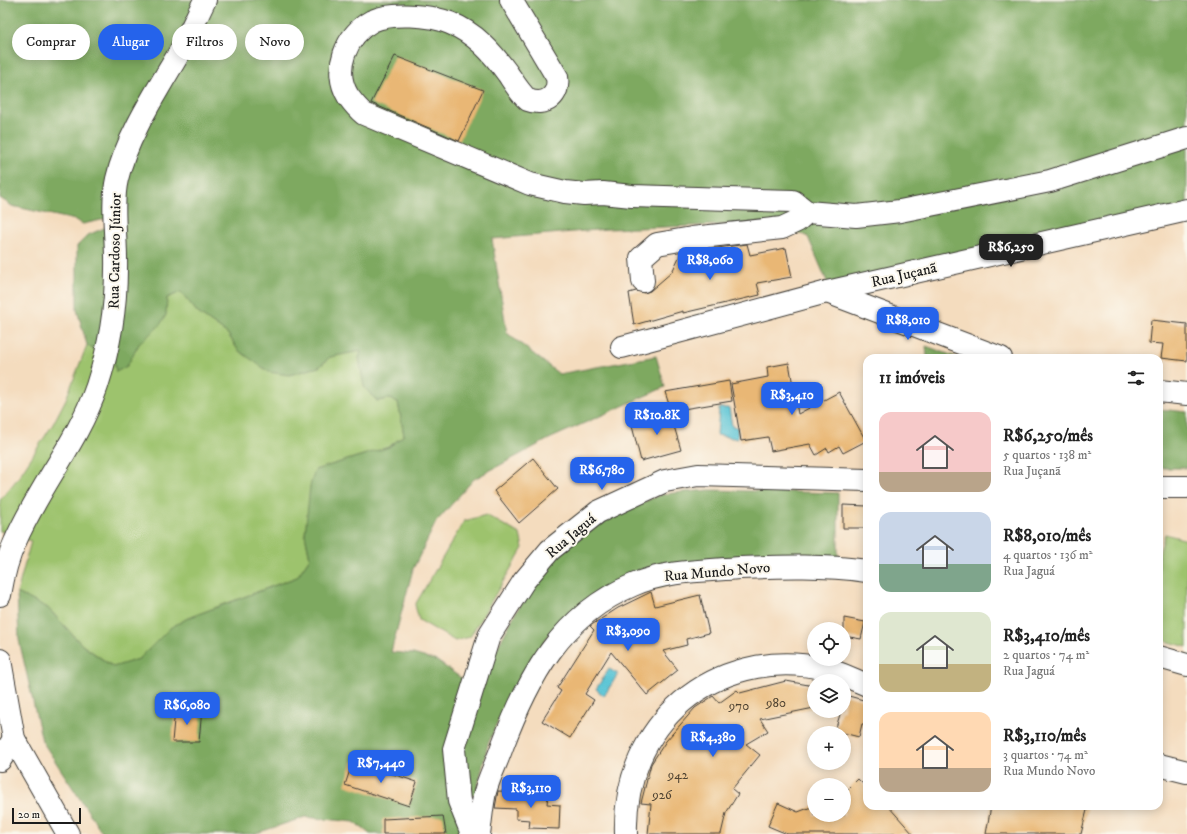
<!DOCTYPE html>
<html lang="pt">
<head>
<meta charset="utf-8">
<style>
	body { margin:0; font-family:"IM FELL DW Pica",serif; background:#f2f2f2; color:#222; height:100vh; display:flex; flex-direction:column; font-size:15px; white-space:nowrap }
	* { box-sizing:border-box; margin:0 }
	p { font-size:13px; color:#767676 }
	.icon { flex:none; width:22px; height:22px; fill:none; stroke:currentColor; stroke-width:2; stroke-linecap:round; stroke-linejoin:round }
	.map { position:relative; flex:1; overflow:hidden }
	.details { position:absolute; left:863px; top:354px; width:300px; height:456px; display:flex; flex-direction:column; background:#fff; border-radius:12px; box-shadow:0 2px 10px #0003 }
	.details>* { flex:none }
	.hud { position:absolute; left:12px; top:24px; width:380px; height:36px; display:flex; gap:8px }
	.buttons { position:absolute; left:807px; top:622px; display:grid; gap:8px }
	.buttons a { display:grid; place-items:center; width:44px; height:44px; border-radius:50%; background:#fff; box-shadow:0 2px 10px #0003; font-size:20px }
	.scale { position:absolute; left:12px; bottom:10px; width:69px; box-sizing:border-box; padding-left:4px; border:2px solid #1c1c1c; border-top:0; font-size:11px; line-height:14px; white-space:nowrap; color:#1c1c1c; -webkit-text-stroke:3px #fbf7ec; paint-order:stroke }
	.price { position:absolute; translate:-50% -34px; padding:0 9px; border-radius:8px; background:#2563eb; color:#fff; font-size:13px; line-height:26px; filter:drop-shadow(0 1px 2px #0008) }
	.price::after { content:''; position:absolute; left:50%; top:24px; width:12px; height:9px; margin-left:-6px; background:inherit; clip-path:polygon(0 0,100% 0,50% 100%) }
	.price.current { background:#222; color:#fff }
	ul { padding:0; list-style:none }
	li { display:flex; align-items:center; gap:12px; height:100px; padding:0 16px }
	li span { display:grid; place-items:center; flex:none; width:112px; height:80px; border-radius:12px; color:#555 }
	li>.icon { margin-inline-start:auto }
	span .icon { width:48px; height:48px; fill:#fffc; stroke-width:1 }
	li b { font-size:17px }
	h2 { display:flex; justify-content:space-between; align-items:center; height:48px; padding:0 16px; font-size:17px }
	.pill { padding:0 14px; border-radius:18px; background:#fff; box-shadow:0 2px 10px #0003; font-size:14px; line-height:36px }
	.pill.current { background:#2563eb; color:#fff }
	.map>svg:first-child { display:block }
</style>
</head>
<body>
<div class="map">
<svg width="1187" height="834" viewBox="0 0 1187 834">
	<rect width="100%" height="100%" fill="#fbf7ec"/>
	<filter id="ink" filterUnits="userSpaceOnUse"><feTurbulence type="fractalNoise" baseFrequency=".025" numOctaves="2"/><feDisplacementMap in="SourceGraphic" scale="8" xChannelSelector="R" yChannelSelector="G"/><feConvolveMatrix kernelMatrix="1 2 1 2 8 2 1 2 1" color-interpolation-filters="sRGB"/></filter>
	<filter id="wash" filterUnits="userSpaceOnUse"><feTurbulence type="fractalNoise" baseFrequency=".012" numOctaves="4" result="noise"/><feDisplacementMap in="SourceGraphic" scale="16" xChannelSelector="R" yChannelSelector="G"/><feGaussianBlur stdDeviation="0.9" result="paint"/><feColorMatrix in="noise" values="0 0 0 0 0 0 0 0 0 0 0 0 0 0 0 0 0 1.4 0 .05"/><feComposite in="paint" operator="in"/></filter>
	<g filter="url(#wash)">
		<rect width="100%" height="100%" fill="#f4dcbe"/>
		<g fill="#9dc36d" stroke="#5c7044">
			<path d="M 181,292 L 198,313 L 228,334 L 238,350 L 319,367 L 330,357 L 361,350 L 377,401 L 390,399 L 398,402 L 404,435 L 389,447 L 315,470 L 305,534 L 310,558 L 297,577 L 188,618 L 170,628 L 139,659 L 114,667 L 82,645 L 48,608 L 17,593 L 31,541 L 0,531 L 0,500 L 18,478 L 53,424 L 66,399 L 87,345 L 94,350 L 112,348 L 127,366 C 131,359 134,351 139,344 C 155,323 164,330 167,298 Z"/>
			<path d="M 486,515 L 520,534 L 523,548 L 470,637 L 455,641 L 419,620 L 415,605 L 464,521 Z"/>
			<path d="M 1165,534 L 1187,540 L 1187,647 L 1159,639 L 1159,554 Z"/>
		</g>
		<g fill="#7ea960" stroke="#4d623e">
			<path d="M 0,0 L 1187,0 L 1187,205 L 828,284 L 808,237 L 777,223 L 608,229 L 492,239 L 507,333 L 559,374 L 656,356 L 665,387 L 549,439 L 474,479 L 436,522 L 413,569 L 391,652 L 413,654 L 437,661 L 464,680 L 493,656 L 516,612 L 546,567 L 588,526 L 660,495 L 673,493 L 709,490 L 838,493 L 838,558 L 752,559 L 571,613 L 550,633 L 523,674 L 505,706 L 488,744 L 476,794 L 472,795 L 468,834 L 370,834 L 354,822 L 305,817 L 254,834 L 103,834 L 42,741 L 19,640 L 17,593 L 48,608 L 82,645 L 113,667 L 139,659 L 170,628 L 188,618 L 297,577 L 310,558 L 305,534 L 310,486 L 315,470 L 389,447 L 404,435 L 398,402 L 390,399 L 377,401 L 364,387 L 359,358 L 361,351 L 330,357 L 319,367 L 289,375 L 269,372 L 238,350 L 228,334 L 198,313 L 181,292 L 167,298 L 166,315 L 160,325 L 139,344 L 127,366 L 116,372 L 112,349 L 94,350 L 87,345 L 77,310 L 77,246 L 88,235 L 109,226 L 106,219 L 83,224 L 75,220 L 12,206 L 0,198 Z"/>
			<path d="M 926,346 L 959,358 L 927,358 Z"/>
			<path d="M 1159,409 L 1187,412 L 1187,468 L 1159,468 Z"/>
		</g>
		<g fill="#5bc5d5" stroke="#3c7078">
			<path d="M 719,408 L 729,408 L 732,426 L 737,427 L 738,439 L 717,435 Z"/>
			<path d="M 609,669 L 618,674 L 604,696 L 596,689 Z"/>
		</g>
		<g id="blocks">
			<g fill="#e9b775">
				<path d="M 395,56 L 483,90 L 459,141 L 371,103 Z"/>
				<path d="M 747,244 L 750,255 L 786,248 L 792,277 L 757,283 L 760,295 L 683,313 L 683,311 L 634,325 L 629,293 L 636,291 L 644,293 L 650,291 L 672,272 L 681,253 Z"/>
				<path d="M 1151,320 L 1187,324 L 1187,361 L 1161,358 L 1163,344 L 1149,343 Z"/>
				<path d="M 789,363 L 798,414 L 839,392 L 866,441 L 843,453 L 839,446 L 829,452 L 827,448 L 816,455 L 810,444 L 771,451 L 768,437 L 741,441 L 731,384 L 768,377 L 767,367 Z"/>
				<path d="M 729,381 L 732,401 L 671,411 L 665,392 Z"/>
				<path d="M 669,409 L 681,450 L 641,461 L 632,426 L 651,420 L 650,415 Z"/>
				<path d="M 533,458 L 558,489 L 519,523 L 494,491 Z"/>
				<path d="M 843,505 L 867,506 L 867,528 L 843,528 Z"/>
				<path d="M 651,592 L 655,606 L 700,595 L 709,633 L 686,639 L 687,645 L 663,651 L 678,670 L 647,695 L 611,652 L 585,694 L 594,700 L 570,738 L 542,721 L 561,691 L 557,688 L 594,630 L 590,626 L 618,608 Z"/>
				<path d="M 844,618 L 865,622 L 861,639 L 844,636 Z"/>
				<path d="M 786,681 L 814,686 L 814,708 L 760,719 L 768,731 L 746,744 L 760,755 L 732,789 L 738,794 L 726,813 L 721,834 L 648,834 L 651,804 L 641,803 L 651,764 L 666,741 L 695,708 L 713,696 L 719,703 L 737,690 L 740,693 Z"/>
				<path d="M 845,695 L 867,701 L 867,724 L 862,724 L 859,737 L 835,731 L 841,711 L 844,711 Z"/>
				<path d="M 175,709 L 202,709 L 199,742 L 172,742 Z"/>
				<path d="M 353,761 L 417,782 L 409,806 L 345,785 Z"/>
				<path d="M 858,779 L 867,788 L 867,806 L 888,806 L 913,834 L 787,834 L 768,826 L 778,803 L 798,812 L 814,806 L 814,815 L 821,815 L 821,817 L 822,815 L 844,815 L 844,793 Z"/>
				<path d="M 498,791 L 548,794 L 547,804 L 560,805 L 559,829 L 529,828 L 530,820 L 516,819 L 516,809 L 495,808 Z"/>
				<path d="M 991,806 L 1088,806 L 1081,834 L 986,834 Z"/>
				<path d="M 443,816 L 446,834 L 383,834 L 383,819 Z"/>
			</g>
		</g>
	</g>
	<g filter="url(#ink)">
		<use href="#blocks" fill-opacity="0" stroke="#3c3934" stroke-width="1"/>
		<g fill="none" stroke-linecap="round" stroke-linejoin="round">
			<g stroke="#3c3934" stroke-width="24">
				<g id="minor">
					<path d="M 511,0 L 557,77 C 560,95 546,107 528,100 C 520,93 514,83 508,74 C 492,52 475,33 450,23 C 430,15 392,12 372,21 C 346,35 332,70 348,96 C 353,103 358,109 364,114 L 530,184 L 565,192 L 584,194 L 603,193 L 632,196 L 793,201 L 807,212 L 856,216 L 900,211 L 1050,181 L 1187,138"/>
					<path d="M 643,281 L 641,258 L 657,244 L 692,238 L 782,228 L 797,221 L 807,212"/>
					<path d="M 827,292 L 1001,358"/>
					<path d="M 622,347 L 827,292 L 1187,210"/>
					<path d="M 1159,391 L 1187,394"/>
					<path d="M 1159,487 L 1187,487"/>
					<path d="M 0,595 C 3,577 7,559 15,542 C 38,488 78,442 97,386 C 109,349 116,308 116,269 C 117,241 111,205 117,179 C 126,138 157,91 178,55 C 188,37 196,18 205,0"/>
					<path d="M 1159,657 L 1187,665"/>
					<path d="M 0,660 L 14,739 L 68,834"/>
					<path d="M 0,760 L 14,739"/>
					<path d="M 1159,765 L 1187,772"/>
					<path d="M 472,834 L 459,801 L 454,749 L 489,636 L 524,581 L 550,550 L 598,512 L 665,481 L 698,475 L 867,480"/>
					<path d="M 479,834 C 481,820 482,805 485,792 C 489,777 497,762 502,747 C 528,678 561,615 633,585 C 667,570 704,571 740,568 C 783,566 824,565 867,571"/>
					<path d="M 626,834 C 622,725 714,646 822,668 C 837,671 852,679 867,685"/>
				</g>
			</g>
			<use href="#minor" stroke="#fff" stroke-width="22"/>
		</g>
	</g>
	<g text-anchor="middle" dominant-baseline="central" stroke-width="4" stroke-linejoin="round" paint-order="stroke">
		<g font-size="13" fill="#4f4332">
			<text x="776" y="703">980</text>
			<text x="739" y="706">970</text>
			<text x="678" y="775">942</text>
			<text x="662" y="795">926</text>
		</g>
		<g font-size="15" fill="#1c1c1c" stroke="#fbf7ec">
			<text transform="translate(115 251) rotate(-89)">Rua Cardoso Júnior</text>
			<text transform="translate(904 275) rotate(-13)">Rua Juçanã</text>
			<text transform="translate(571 536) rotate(-40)">Rua Jaguá</text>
			<text transform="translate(717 572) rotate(-5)">Rua Mundo Novo</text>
		</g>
	</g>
</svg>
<div class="buttons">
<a><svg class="icon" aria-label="locate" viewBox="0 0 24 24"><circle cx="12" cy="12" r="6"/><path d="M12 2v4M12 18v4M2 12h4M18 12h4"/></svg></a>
<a><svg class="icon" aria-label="layers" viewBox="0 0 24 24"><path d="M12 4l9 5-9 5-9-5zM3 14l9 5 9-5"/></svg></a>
<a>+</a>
<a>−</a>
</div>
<div class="scale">20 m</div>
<b class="price current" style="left:1011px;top:268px">R$6,250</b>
<b class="price" style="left:710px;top:281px">R$8,060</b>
<b class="price" style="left:908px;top:341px">R$8,010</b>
<b class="price" style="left:792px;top:416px">R$3,410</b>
<b class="price" style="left:657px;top:436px">R$10.8K</b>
<b class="price" style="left:602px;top:491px">R$6,780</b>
<b class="price" style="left:628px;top:652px">R$3,090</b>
<b class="price" style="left:187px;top:726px">R$6,080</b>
<b class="price" style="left:713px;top:758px">R$4,380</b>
<b class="price" style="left:381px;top:784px">R$7,440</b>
<b class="price" style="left:531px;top:809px">R$3,110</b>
<div class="hud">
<a class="pill">Comprar</a>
<a class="pill current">Alugar</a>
<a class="pill">Filtros</a>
<a class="pill">Novo</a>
</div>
<section class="details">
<h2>11 imóveis<svg class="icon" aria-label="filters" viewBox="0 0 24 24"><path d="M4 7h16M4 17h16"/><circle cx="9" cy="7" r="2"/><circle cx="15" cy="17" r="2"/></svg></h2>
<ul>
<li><span style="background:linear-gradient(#f6c9c9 75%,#b9a48a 0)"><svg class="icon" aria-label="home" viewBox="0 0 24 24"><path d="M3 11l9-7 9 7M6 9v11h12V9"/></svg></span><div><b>R$6,250/mês</b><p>5 quartos · 138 m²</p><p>Rua Juçanã</p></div></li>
<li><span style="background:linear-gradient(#c9d6e8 65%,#7fa58c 0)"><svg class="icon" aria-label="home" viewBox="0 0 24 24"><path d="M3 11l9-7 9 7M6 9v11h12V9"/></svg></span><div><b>R$8,010/mês</b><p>4 quartos · 136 m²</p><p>Rua Jaguá</p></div></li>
<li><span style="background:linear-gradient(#dfe7d0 65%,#c2b280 0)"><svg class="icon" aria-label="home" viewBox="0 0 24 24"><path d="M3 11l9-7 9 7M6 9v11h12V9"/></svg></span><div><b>R$3,410/mês</b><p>2 quartos · 74 m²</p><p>Rua Jaguá</p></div></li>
<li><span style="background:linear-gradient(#ffd9b3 70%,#b9a48a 0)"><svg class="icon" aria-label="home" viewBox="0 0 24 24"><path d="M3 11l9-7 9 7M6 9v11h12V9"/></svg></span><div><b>R$3,110/mês</b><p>3 quartos · 74 m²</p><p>Rua Mundo Novo</p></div></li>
</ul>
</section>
</div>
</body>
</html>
